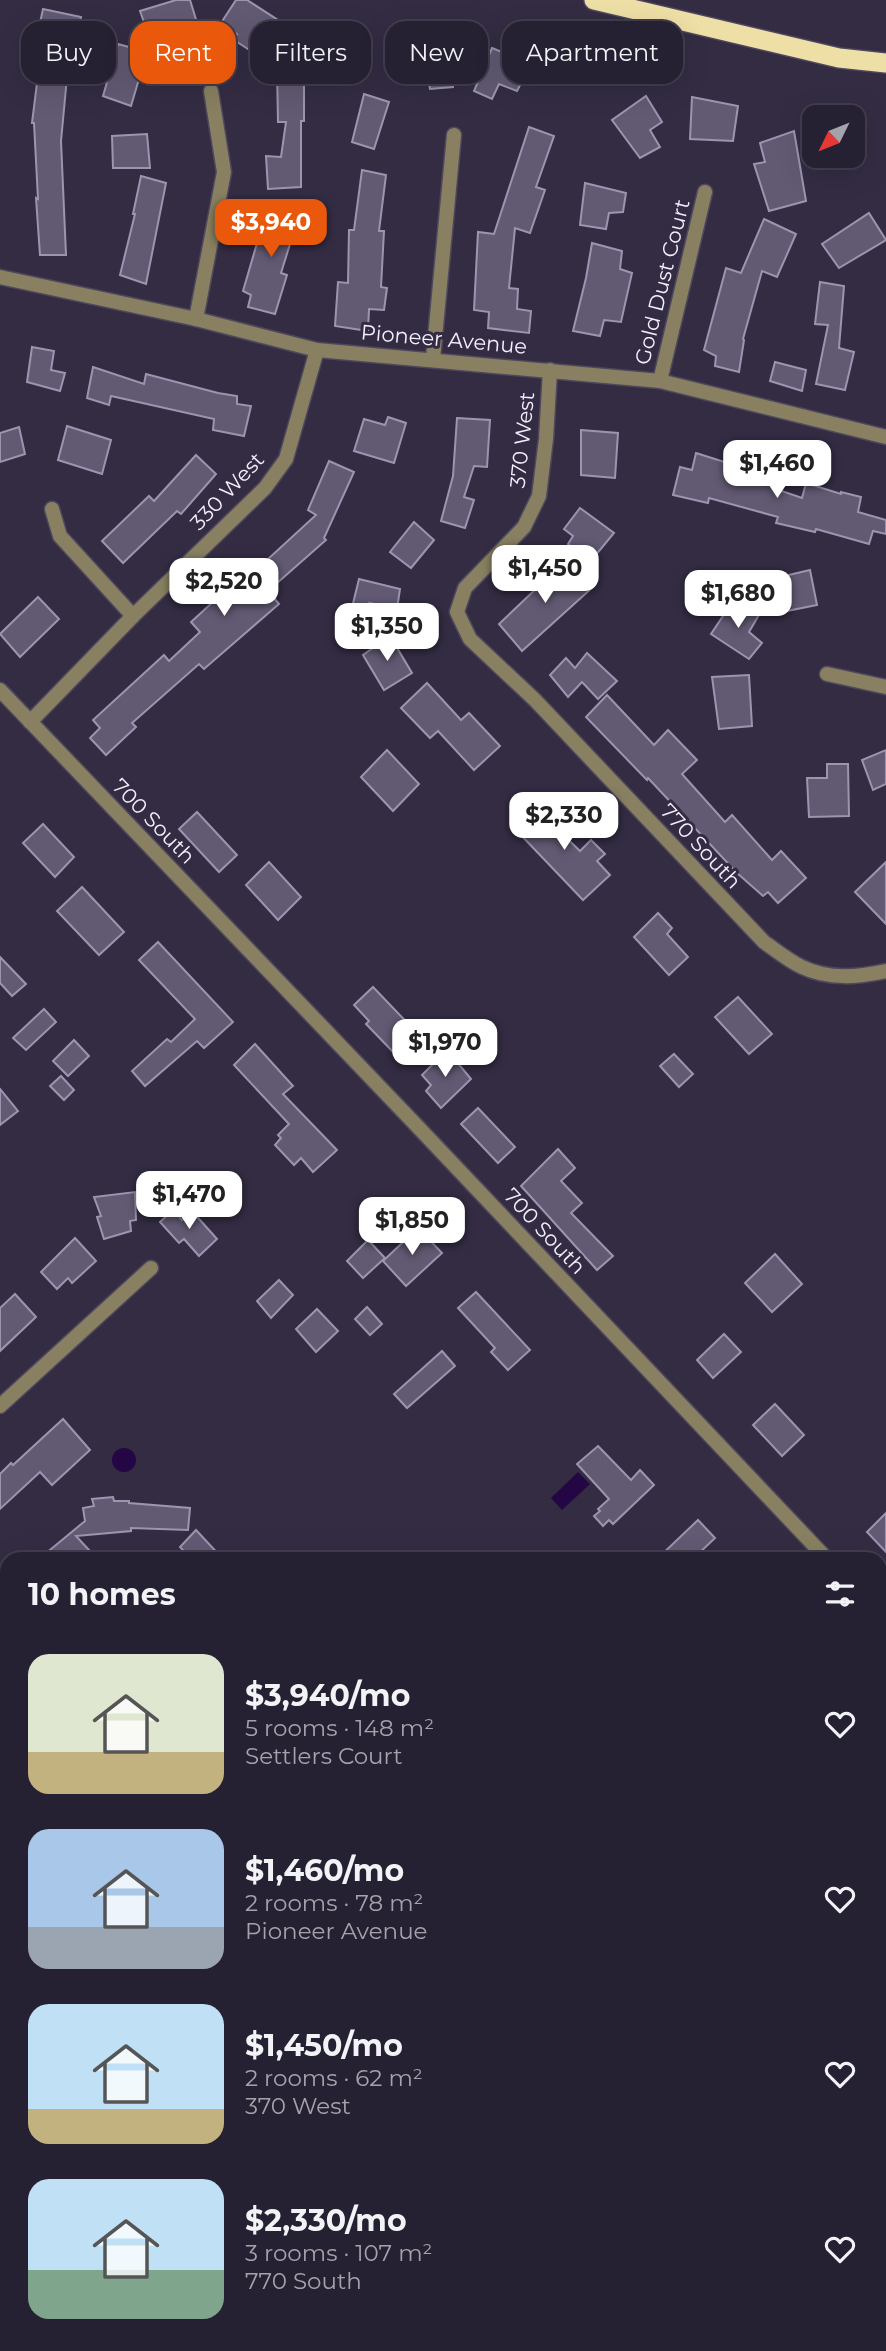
<!DOCTYPE html>
<html lang="en">
<head>
<meta charset="utf-8">
<style>
	body { margin:0; font-family:Montserrat,sans-serif; background:#322e3e; color:#f1f3f6; height:100vh; display:flex; flex-direction:column; font-size:26px; white-space:nowrap }
	* { box-sizing:border-box; margin:0 }
	p { font-size:23px; color:#a4a3ac }
	.icon { flex:none; width:38px; height:38px; fill:none; stroke:currentColor; stroke-width:2; stroke-linecap:round; stroke-linejoin:round }
	.map { position:relative; flex:1; overflow:hidden }
	.side { position:absolute; left:0px; top:1552px; width:887px; height:800px; display:flex; flex-direction:column; background:#262132; border-radius:21px 21px 0 0; box-shadow:0 7px 28px #0002,0 0 0 2px #423e4d }
	.side>* { flex:none }
	.hud { position:absolute; left:21px; top:21px; width:845px; height:63px; display:flex; gap:14px }
	.needle { width:46px; rotate:227deg }
	.controls { position:absolute; left:802px; top:105px; display:grid; gap:14px }
	.controls a { display:grid; place-items:center; width:63px; height:63px; border-radius:14px; background:#262132; box-shadow:0 7px 28px #0002,0 0 0 2px #423e4d; font-size:35px }
	.price { position:absolute; translate:-50% -60px; padding:0 16px; border-radius:14px; background:#fff; color:#222; font-size:23px; line-height:46px; filter:drop-shadow(0 2px 4px #0008) }
	.price::after { content:''; position:absolute; left:50%; top:42px; width:21px; height:16px; margin-left:-10px; background:inherit; clip-path:polygon(0 0,100% 0,50% 100%) }
	.price.selected { background:#ea580c; color:#fff }
	ul { padding:0; list-style:none }
	li { display:flex; align-items:center; gap:21px; height:175px; padding:0 28px }
	li span { display:grid; place-items:center; flex:none; width:196px; height:140px; border-radius:21px; color:#555 }
	li>.icon { margin-inline-start:auto }
	span .icon { width:84px; height:84px; fill:#fffc; stroke-width:1 }
	li b { font-size:30px }
	h2 { display:flex; justify-content:space-between; align-items:center; height:84px; padding:0 28px; font-size:30px }
	.pill { padding:0 24px; border-radius:21px; background:#262132; box-shadow:0 7px 28px #0002,0 0 0 2px #423e4d; font-size:24px; line-height:63px }
	.pill.selected { background:#ea580c; color:#fff }
	.map>svg:first-child { display:block }
</style>
</head>
<body>
<div class="map">
<svg width="886" height="2351" viewBox="0 0 886 2351">
	<rect width="100%" height="100%" fill="#332c43"/>
	<g fill="#230643">
		<circle cx="124" cy="1460" r="12"/>
		<path d="M 578,1472 L 590,1484 L 562,1510 L 551,1498 Z"/>
	</g>
	<g fill="#625a73" stroke="#9d95b0" stroke-width="2">
		<path d="M 176,0 L 190,0 L 199,29 L 151,42 L 140,11 Z"/>
		<path d="M 236,0 L 247,0 L 292,29 L 270,55 L 256,46 L 251,51 L 234,40 L 237,34 L 221,23 Z"/>
		<path d="M 43,9 L 81,17 L 72,57 L 69,56 L 61,141 L 66,255 L 40,255 L 36,198 L 38,199 L 34,123 L 32,123 L 39,67 L 44,68 L 47,36 L 38,32 Z"/>
		<path d="M 449,38 L 453,87 L 430,89 L 428,77 L 411,78 L 408,44 Z"/>
		<path d="M 118,44 L 147,52 L 131,106 L 103,96 Z"/>
		<path d="M 492,48 L 531,64 L 517,91 L 499,84 L 492,99 L 474,91 Z"/>
		<path d="M 304,68 L 304,121 L 301,121 L 301,187 L 268,189 L 266,156 L 281,157 L 286,122 L 278,122 L 277,69 Z"/>
		<path d="M 364,94 L 389,102 L 374,149 L 352,142 Z"/>
		<path d="M 646,96 L 662,122 L 650,130 L 660,147 L 640,158 L 612,120 Z"/>
		<path d="M 692,97 L 738,106 L 733,141 L 690,139 Z"/>
		<path d="M 529,127 L 554,136 L 536,187 L 545,190 L 530,233 L 515,228 L 509,288 L 518,289 L 517,309 L 531,311 L 529,333 L 488,328 L 489,312 L 474,310 L 478,232 L 494,234 Z"/>
		<path d="M 794,131 L 806,201 L 769,211 L 754,164 L 765,162 L 760,143 Z"/>
		<path d="M 147,134 L 150,168 L 113,168 L 112,136 Z"/>
		<path d="M 362,170 L 386,175 L 379,231 L 384,231 L 381,287 L 387,288 L 384,310 L 369,309 L 368,331 L 335,326 L 338,282 L 348,283 L 349,230 L 354,230 Z"/>
		<path d="M 141,176 L 166,183 L 146,284 L 120,275 L 135,214 L 133,214 Z"/>
		<path d="M 585,183 L 626,193 L 623,212 L 609,213 L 606,229 L 580,225 Z"/>
		<path d="M 269,202 L 300,212 L 281,273 L 287,275 L 275,314 L 248,307 L 251,295 L 243,291 Z"/>
		<path d="M 869,213 L 886,240 L 839,268 L 822,244 Z"/>
		<path d="M 764,219 L 796,234 L 777,277 L 762,271 L 743,339 L 744,340 L 739,372 L 715,366 L 716,356 L 704,350 L 726,268 L 741,273 Z"/>
		<path d="M 592,243 L 622,251 L 620,269 L 632,273 L 621,322 L 604,320 L 600,336 L 573,331 L 586,278 Z"/>
		<path d="M 820,282 L 844,286 L 839,348 L 854,352 L 845,390 L 816,384 L 828,325 L 815,324 Z"/>
		<path d="M 32,347 L 54,351 L 51,370 L 65,373 L 60,391 L 27,382 Z"/>
		<path d="M 775,362 L 806,370 L 802,391 L 770,381 Z"/>
		<path d="M 93,367 L 144,384 L 146,374 L 218,393 L 237,396 L 237,404 L 251,406 L 244,436 L 213,430 L 214,419 L 111,396 L 109,405 L 87,398 Z"/>
		<path d="M 388,417 L 406,423 L 394,463 L 354,451 L 364,419 L 385,425 Z"/>
		<path d="M 457,418 L 490,420 L 487,467 L 474,466 L 464,497 L 474,500 L 465,528 L 441,521 L 453,476 Z"/>
		<path d="M 67,426 L 111,440 L 102,474 L 58,460 Z"/>
		<path d="M 19,427 L 25,454 L 0,462 L 0,433 Z"/>
		<path d="M 581,430 L 618,433 L 615,478 L 581,475 Z"/>
		<path d="M 696,453 L 778,479 L 776,489 L 802,498 L 806,483 L 841,494 L 841,492 L 861,497 L 858,512 L 886,520 L 886,534 L 873,531 L 869,544 L 816,529 L 815,532 L 776,523 L 778,517 L 709,498 L 708,503 L 673,495 L 680,467 L 692,470 Z"/>
		<path d="M 196,455 L 216,474 L 181,514 L 177,511 L 123,563 L 102,541 L 149,496 L 154,501 Z"/>
		<path d="M 329,461 L 354,472 L 324,538 L 326,540 L 268,591 L 279,604 L 204,669 L 199,664 L 132,723 L 136,727 L 106,755 L 90,738 L 100,728 L 93,720 L 164,655 L 169,661 L 200,632 L 191,622 L 238,579 L 247,589 L 273,565 L 268,559 L 316,515 L 308,510 Z"/>
		<path d="M 580,508 L 614,533 L 590,562 L 568,544 L 573,536 L 564,529 Z"/>
		<path d="M 414,522 L 434,540 L 411,568 L 390,552 Z"/>
		<path d="M 552,565 L 563,576 L 573,566 L 593,587 L 522,651 L 499,624 L 539,586 L 535,582 Z"/>
		<path d="M 810,570 L 817,605 L 772,614 L 763,581 Z"/>
		<path d="M 359,579 L 400,589 L 397,609 L 370,603 L 384,627 L 349,620 Z"/>
		<path d="M 38,597 L 59,619 L 20,657 L 0,634 Z"/>
		<path d="M 733,601 L 759,615 L 749,632 L 762,643 L 749,659 L 711,634 Z"/>
		<path d="M 390,636 L 412,673 L 384,690 L 363,655 Z"/>
		<path d="M 587,653 L 617,681 L 598,699 L 582,682 L 568,697 L 550,675 L 566,658 L 575,668 Z"/>
		<path d="M 749,675 L 752,726 L 719,729 L 712,677 Z"/>
		<path d="M 427,683 L 461,720 L 469,713 L 500,746 L 474,770 L 438,731 L 430,738 L 401,708 Z"/>
		<path d="M 607,695 L 654,745 L 668,730 L 697,760 L 682,774 L 725,822 L 732,815 L 772,860 L 781,851 L 806,878 L 778,903 L 768,892 L 763,896 L 737,873 L 648,778 L 647,780 L 586,717 Z"/>
		<path d="M 387,750 L 419,784 L 393,811 L 361,777 Z"/>
		<path d="M 886,750 L 886,784 L 873,790 L 862,760 Z"/>
		<path d="M 827,764 L 848,764 L 849,816 L 809,817 L 807,778 L 827,778 Z"/>
		<path d="M 551,799 L 565,813 L 553,825 L 580,851 L 591,840 L 605,854 L 597,861 L 610,875 L 583,900 L 517,831 Z"/>
		<path d="M 197,812 L 237,855 L 219,872 L 179,829 Z"/>
		<path d="M 43,824 L 74,857 L 55,877 L 23,843 Z"/>
		<path d="M 269,862 L 301,897 L 278,920 L 246,885 Z"/>
		<path d="M 886,862 L 886,924 L 855,892 Z"/>
		<path d="M 82,887 L 124,932 L 99,955 L 57,911 Z"/>
		<path d="M 658,913 L 672,928 L 667,934 L 688,957 L 669,975 L 634,937 Z"/>
		<path d="M 158,942 L 233,1022 L 204,1048 L 197,1041 L 145,1086 L 132,1071 L 167,1039 L 171,1042 L 195,1019 L 139,960 Z"/>
		<path d="M 0,957 L 26,984 L 12,996 L 0,983 Z"/>
		<path d="M 373,987 L 417,1033 L 396,1055 L 366,1024 L 369,1021 L 354,1005 Z"/>
		<path d="M 738,997 L 772,1034 L 749,1054 L 715,1017 Z"/>
		<path d="M 44,1009 L 56,1022 L 26,1050 L 13,1038 Z"/>
		<path d="M 74,1040 L 89,1056 L 68,1076 L 53,1061 Z"/>
		<path d="M 255,1044 L 293,1086 L 283,1094 L 337,1150 L 313,1172 L 301,1158 L 294,1165 L 275,1145 L 281,1138 L 278,1135 L 289,1124 L 234,1065 Z"/>
		<path d="M 447,1050 L 471,1079 L 441,1108 L 426,1091 L 431,1085 L 422,1075 Z"/>
		<path d="M 674,1054 L 693,1074 L 679,1087 L 660,1066 Z"/>
		<path d="M 61,1076 L 74,1090 L 64,1100 L 50,1086 Z"/>
		<path d="M 0,1089 L 18,1111 L 0,1125 Z"/>
		<path d="M 478,1108 L 515,1147 L 498,1163 L 461,1124 Z"/>
		<path d="M 558,1149 L 575,1168 L 561,1181 L 582,1203 L 571,1213 L 613,1256 L 597,1270 L 521,1186 Z"/>
		<path d="M 135,1192 L 136,1220 L 130,1221 L 131,1231 L 104,1239 L 97,1217 L 101,1216 L 94,1197 Z"/>
		<path d="M 173,1210 L 182,1220 L 192,1211 L 217,1239 L 199,1256 L 184,1239 L 179,1243 L 160,1222 Z"/>
		<path d="M 418,1228 L 442,1253 L 406,1286 L 383,1261 Z"/>
		<path d="M 75,1238 L 96,1261 L 72,1283 L 68,1278 L 57,1289 L 41,1272 Z"/>
		<path d="M 368,1240 L 385,1258 L 363,1278 L 347,1261 Z"/>
		<path d="M 775,1254 L 802,1284 L 772,1312 L 745,1283 Z"/>
		<path d="M 279,1280 L 293,1295 L 271,1318 L 257,1301 Z"/>
		<path d="M 476,1292 L 530,1350 L 508,1370 L 491,1352 L 495,1348 L 458,1308 Z"/>
		<path d="M 15,1294 L 36,1317 L 0,1351 L 0,1308 Z"/>
		<path d="M 367,1307 L 382,1324 L 370,1335 L 355,1319 Z"/>
		<path d="M 317,1309 L 338,1331 L 316,1352 L 296,1329 Z"/>
		<path d="M 724,1334 L 741,1352 L 713,1378 L 697,1360 Z"/>
		<path d="M 442,1351 L 455,1366 L 407,1408 L 394,1394 Z"/>
		<path d="M 775,1404 L 804,1435 L 782,1456 L 753,1425 Z"/>
		<path d="M 63,1419 L 90,1450 L 52,1485 L 40,1472 L 0,1509 L 0,1474 L 11,1463 L 13,1465 Z"/>
		<path d="M 598,1446 L 631,1480 L 640,1470 L 654,1485 L 613,1524 L 609,1520 L 603,1526 L 594,1516 L 600,1511 L 598,1509 L 609,1499 L 577,1464 Z"/>
		<path d="M 113,1497 L 114,1501 L 129,1501 L 129,1503 L 190,1508 L 188,1530 L 131,1528 L 131,1531 L 76,1536 L 89,1550 L 79,1559 L 39,1559 L 85,1521 L 83,1508 L 94,1506 L 92,1499 Z"/>
		<path d="M 886,1513 L 886,1552 L 867,1532 Z"/>
		<path d="M 698,1520 L 715,1538 L 693,1559 L 657,1559 Z"/>
		<path d="M 196,1530 L 223,1559 L 191,1559 L 180,1547 Z"/>
	</g>
	<g fill="none" stroke-linecap="round" stroke-linejoin="round">
		<g stroke="#4e475d" stroke-width="17">
			<g id="minor">
				<path d="M 0,277 L 196,319 L 317,350 L 660,381 L 886,437"/>
				<path d="M 196,319 L 224,172 L 211,91"/>
				<path d="M 433,359 L 454,135"/>
				<path d="M 550,370 L 546,439 L 539,496 L 524,527 L 465,588 L 457,612 L 470,639 L 535,700 L 764,942 C 777,951 789,961 802,967 C 829,980 858,977 886,971"/>
				<path d="M 660,381 L 705,192"/>
				<path d="M 52,509 L 60,536 L 133,616"/>
				<path d="M 827,674 L 886,687"/>
				<path d="M 30,722 L 133,616 L 265,488 L 286,459 L 317,350"/>
				<path d="M 0,1406 L 151,1268"/>
				<path d="M 0,1701 L 7,1695"/>
				<path d="M 0,1731 L 7,1738"/>
				<path d="M 0,2047 L 7,2055"/>
				<path d="M 0,2180 L 7,2174"/>
				<path d="M 880,2322 L 886,2317"/>
				<path d="M 856,2351 L 859,2345"/>
			</g>
		</g>
		<g stroke="#4e475d" stroke-width="17">
			<g id="tertiary">
				<path d="M 0,690 L 418,1127 L 827,1559"/>
				<path d="M 880,1616 L 886,1622"/>
				<path d="M 880,1907 L 886,1902"/>
				<path d="M 406,2351 L 412,2345"/>
			</g>
		</g>
		<g stroke="#4e475d" stroke-width="22">
			<path id="trunk" d="M 594,0 L 839,58 L 886,63"/>
		</g>
		<use href="#minor" stroke="#888060" stroke-width="14"/>
		<use href="#tertiary" stroke="#888060" stroke-width="14"/>
		<use href="#trunk" stroke="#eedfa6" stroke-width="19"/>
	</g>
	<g text-anchor="middle" dominant-baseline="central" stroke-width="6" stroke-linejoin="round" paint-order="stroke">
		<g font-size="21" fill="#f3effe" stroke="#332c43">
			<text transform="translate(662 282) rotate(-76)">Gold Dust Court</text>
			<text transform="translate(444 339) rotate(5)">Pioneer Avenue</text>
			<text transform="translate(522 440) rotate(-84)">370 West</text>
			<text transform="translate(227 491) rotate(-47)">330 West</text>
			<text transform="translate(154 821) rotate(46)">700 South</text>
			<text transform="translate(701 846) rotate(47)">770 South</text>
			<text transform="translate(545 1231) rotate(47)">700 South</text>
		</g>
	</g>
</svg>
<div class="controls">
<a><svg class="needle" viewBox="-14 -14 28 28"><path d="M0-13l5 13h-10z" fill="#e53935"/><path d="M0 13l5-13h-10z" fill="#a4a3ac"/></svg></a>
</div>
<b class="price selected" style="left:271px;top:259px">$3,940</b>
<b class="price" style="left:777px;top:500px">$1,460</b>
<b class="price" style="left:545px;top:605px">$1,450</b>
<b class="price" style="left:224px;top:618px">$2,520</b>
<b class="price" style="left:738px;top:630px">$1,680</b>
<b class="price" style="left:387px;top:663px">$1,350</b>
<b class="price" style="left:564px;top:852px">$2,330</b>
<b class="price" style="left:445px;top:1079px">$1,970</b>
<b class="price" style="left:189px;top:1231px">$1,470</b>
<b class="price" style="left:412px;top:1257px">$1,850</b>
<div class="hud">
<a class="pill">Buy</a>
<a class="pill selected">Rent</a>
<a class="pill">Filters</a>
<a class="pill">New</a>
<a class="pill">Apartment</a>
</div>
<section class="side">
<h2>10 homes<svg class="icon" aria-label="filters" viewBox="0 0 24 24"><path d="M4 7h16M4 17h16"/><circle cx="9" cy="7" r="2"/><circle cx="15" cy="17" r="2"/></svg></h2>
<ul>
<li><span style="background:linear-gradient(#dfe7d0 70%,#c2b280 0)"><svg class="icon" aria-label="home" viewBox="0 0 24 24"><path d="M3 11l9-7 9 7M6 9v11h12V9"/></svg></span><div><b>$3,940/mo</b><p>5 rooms · 148 m²</p><p>Settlers Court</p></div><svg class="icon" aria-label="heart" viewBox="0 0 24 24"><path d="M12 20l-8-8c-3-5 5-10 8-4 3-6 11-1 8 4z"/></svg></li>
<li><span style="background:linear-gradient(#a9c7e8 70%,#9aa5b1 0)"><svg class="icon" aria-label="home" viewBox="0 0 24 24"><path d="M3 11l9-7 9 7M6 9v11h12V9"/></svg></span><div><b>$1,460/mo</b><p>2 rooms · 78 m²</p><p>Pioneer Avenue</p></div><svg class="icon" aria-label="heart" viewBox="0 0 24 24"><path d="M12 20l-8-8c-3-5 5-10 8-4 3-6 11-1 8 4z"/></svg></li>
<li><span style="background:linear-gradient(#bfe0f5 75%,#c2b280 0)"><svg class="icon" aria-label="home" viewBox="0 0 24 24"><path d="M3 11l9-7 9 7M6 9v11h12V9"/></svg></span><div><b>$1,450/mo</b><p>2 rooms · 62 m²</p><p>370 West</p></div><svg class="icon" aria-label="heart" viewBox="0 0 24 24"><path d="M12 20l-8-8c-3-5 5-10 8-4 3-6 11-1 8 4z"/></svg></li>
<li><span style="background:linear-gradient(#bfe0f5 65%,#7fa58c 0)"><svg class="icon" aria-label="home" viewBox="0 0 24 24"><path d="M3 11l9-7 9 7M6 9v11h12V9"/></svg></span><div><b>$2,330/mo</b><p>3 rooms · 107 m²</p><p>770 South</p></div><svg class="icon" aria-label="heart" viewBox="0 0 24 24"><path d="M12 20l-8-8c-3-5 5-10 8-4 3-6 11-1 8 4z"/></svg></li>
</ul>
</section>
</div>
</body>
</html>
